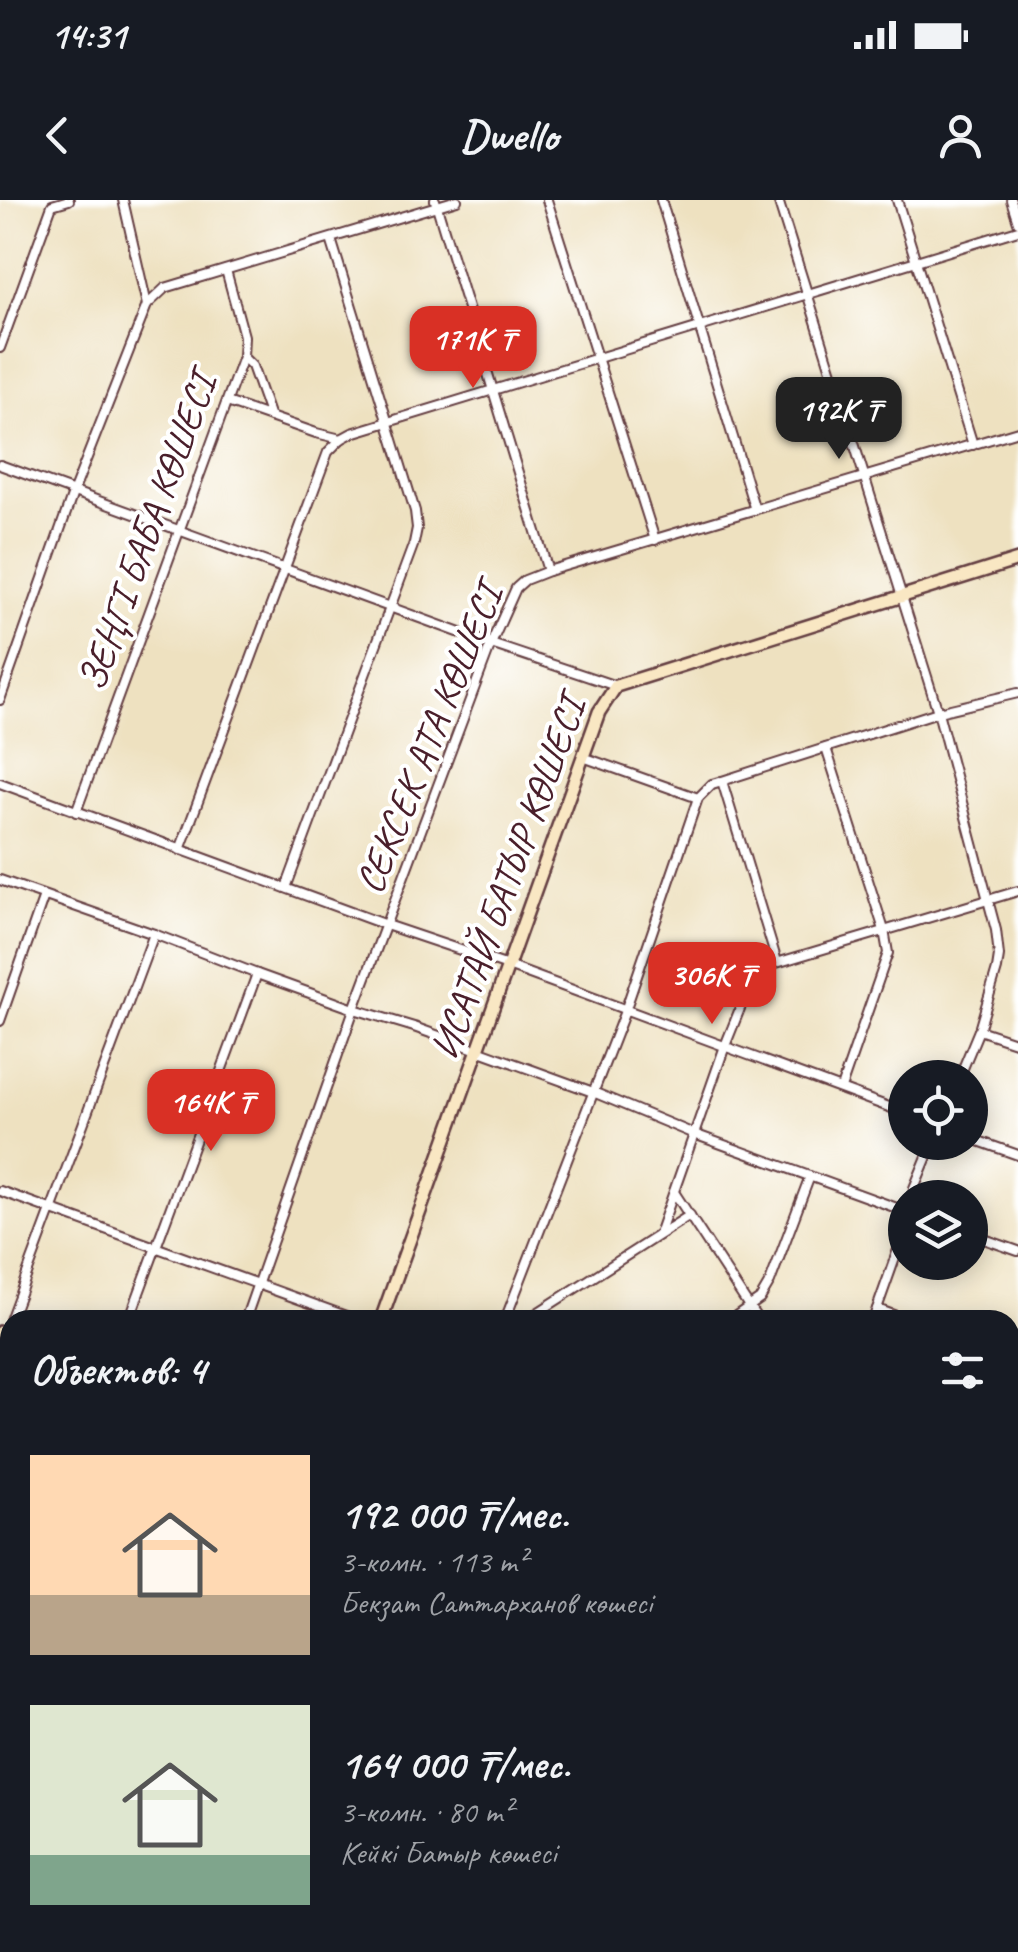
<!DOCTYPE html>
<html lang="ru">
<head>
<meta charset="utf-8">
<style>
	body { margin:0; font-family:Caveat,sans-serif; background:#242831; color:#f1f3f6; height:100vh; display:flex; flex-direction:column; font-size:38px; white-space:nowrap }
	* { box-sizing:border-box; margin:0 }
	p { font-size:32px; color:#9ea1a6 }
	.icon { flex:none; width:55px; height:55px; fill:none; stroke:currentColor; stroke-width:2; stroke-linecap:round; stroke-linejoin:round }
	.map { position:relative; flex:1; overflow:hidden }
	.panel { position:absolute; left:0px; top:1110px; width:1020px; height:642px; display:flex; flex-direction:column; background:#171b24; border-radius:30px 30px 0 0; box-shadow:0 5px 25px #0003 }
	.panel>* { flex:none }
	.controls { position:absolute; left:888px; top:860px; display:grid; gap:20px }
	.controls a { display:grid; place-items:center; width:100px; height:100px; border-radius:50%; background:#171b24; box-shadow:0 5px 25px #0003; font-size:50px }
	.price { position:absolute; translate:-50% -85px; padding:0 22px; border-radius:20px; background:#d93025; color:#fff; font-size:32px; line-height:65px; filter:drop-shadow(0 2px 5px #0008) }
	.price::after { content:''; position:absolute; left:50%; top:60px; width:30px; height:22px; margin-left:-15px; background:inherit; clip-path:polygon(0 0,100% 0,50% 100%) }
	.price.selected { background:#222; color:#fff }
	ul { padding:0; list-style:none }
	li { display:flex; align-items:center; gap:30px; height:250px; padding:0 30px }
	li span { display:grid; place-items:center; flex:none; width:280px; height:200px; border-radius:0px; color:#555 }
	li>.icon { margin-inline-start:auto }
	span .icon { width:120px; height:120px; fill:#fffc; stroke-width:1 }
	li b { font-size:42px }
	h2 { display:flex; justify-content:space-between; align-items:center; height:120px; padding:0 30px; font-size:42px }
	.status { display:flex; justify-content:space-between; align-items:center; height:70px; padding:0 50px; background:#171b24; direction:ltr }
	.status svg { height:28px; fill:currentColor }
	header { display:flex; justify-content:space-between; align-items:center; height:130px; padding:0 30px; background:#171b24; font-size:45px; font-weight:700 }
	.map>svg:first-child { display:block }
</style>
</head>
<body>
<div class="status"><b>14:31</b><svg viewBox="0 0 49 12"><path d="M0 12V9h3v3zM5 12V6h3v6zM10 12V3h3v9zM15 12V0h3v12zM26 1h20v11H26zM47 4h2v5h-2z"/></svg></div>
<header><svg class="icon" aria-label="back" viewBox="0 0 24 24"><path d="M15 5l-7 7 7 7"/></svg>Dwello<svg class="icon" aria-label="person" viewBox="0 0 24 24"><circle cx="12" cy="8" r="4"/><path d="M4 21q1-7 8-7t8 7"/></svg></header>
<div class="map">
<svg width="1018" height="1752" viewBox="0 0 1018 1752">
	<rect width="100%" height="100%" fill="#fff"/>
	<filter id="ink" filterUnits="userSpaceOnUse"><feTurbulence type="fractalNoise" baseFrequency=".01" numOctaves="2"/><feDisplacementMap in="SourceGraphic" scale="20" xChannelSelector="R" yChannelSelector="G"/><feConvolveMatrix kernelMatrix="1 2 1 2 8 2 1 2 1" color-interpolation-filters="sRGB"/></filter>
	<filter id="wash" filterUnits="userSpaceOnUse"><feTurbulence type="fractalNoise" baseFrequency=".0048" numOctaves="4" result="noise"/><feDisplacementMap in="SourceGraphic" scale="40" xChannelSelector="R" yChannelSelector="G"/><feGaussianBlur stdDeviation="2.25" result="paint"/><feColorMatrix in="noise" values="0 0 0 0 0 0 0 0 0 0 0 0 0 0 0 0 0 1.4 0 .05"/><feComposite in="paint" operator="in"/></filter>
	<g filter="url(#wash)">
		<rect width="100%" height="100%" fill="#eee1c0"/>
	</g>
	<g filter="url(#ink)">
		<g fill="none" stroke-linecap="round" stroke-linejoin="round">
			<g stroke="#633c41" stroke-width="12">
				<g id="street">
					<path d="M 123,0 L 147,105"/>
					<path d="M 435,0 L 548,371"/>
					<path d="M 547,0 L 655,340"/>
					<path d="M 661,0 L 755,310"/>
					<path d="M 778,0 L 938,512 L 996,730 L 999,756 L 997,769 L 979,830 L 1018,843"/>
					<path d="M 897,0 L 973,245"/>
					<path d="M 1011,0 L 1018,22"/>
					<path d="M 0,148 L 52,5 L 69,0"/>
					<path d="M 243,157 L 252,166 L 270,217 L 316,233 L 341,239"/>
					<path d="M 227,202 L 270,217"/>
					<path d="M 0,265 L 491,444 L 616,486"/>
					<path d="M 0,500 L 73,293 L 147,105 L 165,88 L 457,0"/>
					<path d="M 826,548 L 884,730 L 888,753 L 841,888"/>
					<path d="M 583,557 L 698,598"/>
					<path d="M 722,581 L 777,762"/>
					<path d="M 0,583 L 386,725 L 508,766 L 905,913"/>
					<path d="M 76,612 L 243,157 L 244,136 L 226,70"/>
					<path d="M 180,650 L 328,252 L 341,239 L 352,233 L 1018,30"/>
					<path d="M 0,680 L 154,734 L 257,774 L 354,809 L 414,827 L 593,892 L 694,934 L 905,1011"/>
					<path d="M 286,688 L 414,343 L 417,328 L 415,311 L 331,39"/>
					<path d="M 0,821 L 44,696"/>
					<path d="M 959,878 L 979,830"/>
					<path d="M 970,938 L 1018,955"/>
					<path d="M 0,991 L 357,1120"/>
					<path d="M 674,992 L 758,1120"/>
					<path d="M 913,998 L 914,988 L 933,942"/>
					<path d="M 659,1034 L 725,846 L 749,786 L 763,767 L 1018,691"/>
					<path d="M 970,1034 L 1018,1051"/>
					<path d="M 877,1109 L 907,1120"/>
					<path d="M 10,1120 L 154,734"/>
					<path d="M 129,1120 L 257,774"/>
					<path d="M 245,1120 L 354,809 L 491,444 L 516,388 L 525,380 L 548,371 L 1018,231"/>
					<path d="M 505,1120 L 625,811 L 698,598 L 712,584 L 722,581 L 938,512 L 1018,493"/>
					<path d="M 526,1120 L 690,1015"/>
					<path d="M 730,1120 L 760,1099 L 770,1082 L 810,976"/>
					<path d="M 873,1120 L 905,1030"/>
					<path d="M 0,1149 L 10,1121"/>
					<path d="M 1010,1157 L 1018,1160"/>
					<path d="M 1010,1353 L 1018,1348"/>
					<path d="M 0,1372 L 10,1387"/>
					<path d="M 0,1464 L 10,1457"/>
					<path d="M 1010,1485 L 1018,1479"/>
					<path d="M 1010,1502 L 1018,1515"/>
					<path d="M 0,1592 L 10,1586"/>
					<path d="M 1010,1623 L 1018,1618"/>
					<path d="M 0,1731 L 10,1725"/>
					<path d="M 237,1742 L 243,1752"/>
					<path d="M 804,1742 L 810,1752"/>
					<path d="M 934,1742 L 940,1752"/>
					<path d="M 172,1752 L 186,1742"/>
					<path d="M 596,1752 L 611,1742"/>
					<path d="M 1010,1752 L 1018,1747"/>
				</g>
			</g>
			<g stroke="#633c41" stroke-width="16">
				<g id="secondary">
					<path d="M 381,1120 L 599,512 L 616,486 L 1018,360"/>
					<path d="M 0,1132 L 10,1135"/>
					<path d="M 658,1742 L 665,1752"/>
				</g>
			</g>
			<use href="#street" stroke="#fff" stroke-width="8"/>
			<use href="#secondary" stroke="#f9e7c3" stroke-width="11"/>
		</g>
	</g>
	<g text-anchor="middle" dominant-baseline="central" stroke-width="8" stroke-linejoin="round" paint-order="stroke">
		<g font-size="40" fill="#4a1f2b" stroke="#fff">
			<text transform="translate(147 332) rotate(-70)">ЗЕҢГІ БАБА КӨШЕСІ</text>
			<text transform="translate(429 539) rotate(-68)">СЕКСЕК АТА КӨШЕСІ</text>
			<text transform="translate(508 678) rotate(-70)">ИСАТАЙ БАТЫР КӨШЕСІ</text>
		</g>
	</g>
</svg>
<div class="controls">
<a><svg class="icon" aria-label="locate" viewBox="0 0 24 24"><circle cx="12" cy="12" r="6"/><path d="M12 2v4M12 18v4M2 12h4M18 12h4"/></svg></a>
<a><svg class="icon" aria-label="layers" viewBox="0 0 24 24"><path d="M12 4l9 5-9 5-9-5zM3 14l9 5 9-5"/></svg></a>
</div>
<b class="price" style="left:473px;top:191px">171K ₸</b>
<b class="price selected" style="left:839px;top:262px">192K ₸</b>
<b class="price" style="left:712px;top:827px">306K ₸</b>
<b class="price" style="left:211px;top:954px">164K ₸</b>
<section class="panel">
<h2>Объектов: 4<svg class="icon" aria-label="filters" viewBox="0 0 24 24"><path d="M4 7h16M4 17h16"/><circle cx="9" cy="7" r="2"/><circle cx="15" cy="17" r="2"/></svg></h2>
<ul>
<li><span style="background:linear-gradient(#ffd9b3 70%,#b9a48a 0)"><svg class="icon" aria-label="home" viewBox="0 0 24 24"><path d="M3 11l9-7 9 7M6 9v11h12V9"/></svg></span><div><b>192 000 ₸/мес.</b><p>3-комн. · 113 m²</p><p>Бекзат Саттарханов көшесі</p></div></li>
<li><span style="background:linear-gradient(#dfe7d0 75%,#7fa58c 0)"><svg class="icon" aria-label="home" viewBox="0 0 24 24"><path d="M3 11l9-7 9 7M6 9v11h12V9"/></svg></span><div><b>164 000 ₸/мес.</b><p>3-комн. · 80 m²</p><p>Кейкі Батыр көшесі</p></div></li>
</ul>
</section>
</div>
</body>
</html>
